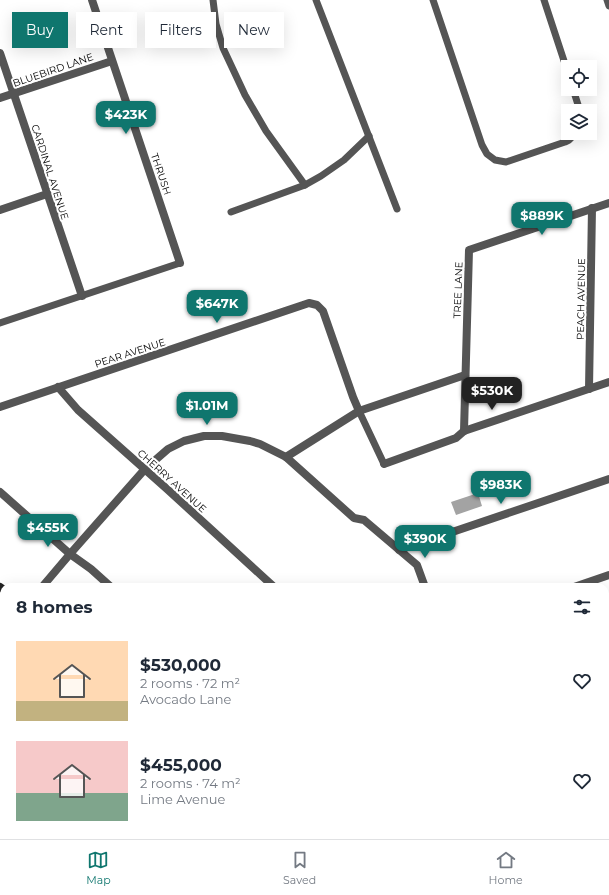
<!DOCTYPE html>
<html lang="en">
<head>
<meta charset="utf-8">
<style>
	body { margin:0; font-family:Montserrat,sans-serif; background:#f2f2f3; color:#1f2937; height:100vh; display:flex; flex-direction:column; font-size:15px; white-space:nowrap }
	* { box-sizing:border-box; margin:0 }
	p { font-size:13px; color:#747a83 }
	.icon { flex:none; width:22px; height:22px; fill:none; stroke:currentColor; stroke-width:2; stroke-linecap:round; stroke-linejoin:round }
	.map { position:relative; flex:1; overflow:hidden }
	.side { position:absolute; left:0px; top:583px; width:609px; height:256px; display:flex; flex-direction:column; background:#fff; border-radius:12px 12px 0 0; box-shadow:0 4px 16px #0002 }
	.side>* { flex:none }
	.banner { position:absolute; left:12px; top:12px; width:400px; height:36px; display:flex; gap:8px }
	.buttons { position:absolute; left:561px; top:60px; display:grid; gap:8px }
	.buttons a { display:grid; place-items:center; width:36px; height:36px; border-radius:0px; background:#fff; box-shadow:0 4px 16px #0002; font-size:20px }
	.price { position:absolute; translate:-50% -34px; padding:0 9px; border-radius:8px; background:#0f766e; color:#fff; font-size:13px; line-height:26px; filter:drop-shadow(0 1px 2px #0008) }
	.price::after { content:''; position:absolute; left:50%; top:24px; width:12px; height:9px; margin-left:-6px; background:inherit; clip-path:polygon(0 0,100% 0,50% 100%) }
	.price.selected { background:#222; color:#fff }
	ul { padding:0; list-style:none }
	li { display:flex; align-items:center; gap:12px; height:100px; padding:0 16px }
	li span { display:grid; place-items:center; flex:none; width:112px; height:80px; border-radius:0px; color:#555 }
	li>.icon { margin-inline-start:auto }
	span .icon { width:48px; height:48px; fill:#fffc; stroke-width:1 }
	li b { font-size:17px }
	h2 { display:flex; justify-content:space-between; align-items:center; height:48px; padding:0 16px; font-size:17px }
	.tag { padding:0 14px; border-radius:0px; background:#fff; box-shadow:0 4px 16px #0002; font-size:14px; line-height:36px }
	.tag.selected { background:#0f766e; color:#fff }
	.tab-bar { display:flex; justify-content:space-around; align-items:center; height:56px; border-top:1px solid #e0e1e3; background:#fff; font-size:11px; color:#747a83 }
	.tab-bar a { display:grid; justify-items:center; gap:2px }
	.tab-bar .selected { color:#0f766e }
	.map>svg:first-child { display:block }
</style>
</head>
<body>
<div class="map">
<svg width="609" height="839" viewBox="0 0 609 839">
	<rect width="100%" height="100%" fill="#fff"/>
	<path fill="#a3a3a3" d="M 478,493 L 482,506 L 456,515 L 451,502 Z"/>
	<g fill="none" stroke-linecap="round" stroke-linejoin="round">
		<g stroke="#555" stroke-width="7">
			<path d="M 213,0 L 216,24 L 223,48 L 245,95 L 266,131 L 305,185"/>
			<path d="M 316,0 L 397,209"/>
			<path d="M 433,0 L 482,145 L 487,154 L 495,160 L 506,162 L 565,142 L 569,140 L 576,133"/>
			<path d="M 544,0 L 568,73"/>
			<path d="M 607,0 L 609,6"/>
			<path d="M 573,89 L 580,111"/>
			<path d="M 231,212 L 305,185 L 321,176 L 344,160 L 369,136"/>
			<path d="M 0,323 L 180,263"/>
			<path d="M 359,411 L 384,464"/>
			<path d="M 0,636 L 4,631"/>
			<path d="M 0,758 L 4,761"/>
			<path d="M 47,835 L 48,839"/>
			<path d="M 229,839 L 233,835"/>
		</g>
		<g stroke="#555" stroke-width="8">
			<path d="M 92,0 L 180,263"/>
			<path d="M 0,53 L 82,296"/>
			<path d="M 0,98 L 112,61"/>
			<path d="M 0,210 L 47,194"/>
			<path d="M 58,387 L 78,410 L 167,489 L 274,587"/>
			<path d="M 589,389 L 592,208"/>
			<path d="M 0,407 L 309,303 L 317,305 L 323,311 L 353,397 L 359,411"/>
			<path d="M 464,431 L 469,250 L 609,203"/>
			<path d="M 286,457 L 359,411 L 465,375"/>
			<path d="M 384,464 L 456,438 L 464,431 L 609,382"/>
			<path d="M 0,492 L 70,554 L 91,569 L 111,587"/>
			<path d="M 399,550 L 609,479"/>
			<path d="M 42,587 L 70,554 L 145,469 L 168,449 L 184,441 L 204,436 L 222,436 L 250,441 L 260,444 L 286,457 L 354,518 L 364,520 L 417,565 L 425,587"/>
			<path d="M 574,587 L 609,575"/>
			<path d="M 605,672 L 609,671"/>
			<path d="M 443,835 L 447,839"/>
			<path d="M 608,839 L 609,838"/>
		</g>
		<g stroke="#222" stroke-width="8">
			<path d="M 0,587 L 4,590"/>
			<path d="M 0,619 L 4,622"/>
			<path d="M 242,835 L 247,839"/>
			<path d="M 286,835 L 291,839"/>
		</g>
	</g>
	<g text-anchor="middle" dominant-baseline="central" stroke-width="4" stroke-linejoin="round" paint-order="stroke">
		<g font-size="10" fill="#000" stroke="#fff">
			<text transform="translate(53 70) rotate(-19)">BLUEBIRD LANE</text>
			<text transform="translate(50 172) rotate(72)">CARDINAL AVENUE</text>
			<text transform="translate(161 174) rotate(71)">THRUSH</text>
			<text transform="translate(458 290) rotate(-88)">TREE LANE</text>
			<text transform="translate(581 299) rotate(-89)">PEACH AVENUE</text>
			<text transform="translate(130 353) rotate(-18)">PEAR AVENUE</text>
			<text transform="translate(172 481) rotate(42)">CHERRY AVENUE</text>
		</g>
	</g>
</svg>
<div class="buttons">
<a><svg class="icon" aria-label="locate" viewBox="0 0 24 24"><circle cx="12" cy="12" r="6"/><path d="M12 2v4M12 18v4M2 12h4M18 12h4"/></svg></a>
<a><svg class="icon" aria-label="layers" viewBox="0 0 24 24"><path d="M12 4l9 5-9 5-9-5zM3 14l9 5 9-5"/></svg></a>
</div>
<b class="price" style="left:126px;top:135px">$423K</b>
<b class="price" style="left:542px;top:236px">$889K</b>
<b class="price" style="left:217px;top:324px">$647K</b>
<b class="price selected" style="left:492px;top:411px">$530K</b>
<b class="price" style="left:207px;top:426px">$1.01M</b>
<b class="price" style="left:501px;top:505px">$983K</b>
<b class="price" style="left:48px;top:548px">$455K</b>
<b class="price" style="left:425px;top:559px">$390K</b>
<div class="banner">
<a class="tag selected">Buy</a>
<a class="tag">Rent</a>
<a class="tag">Filters</a>
<a class="tag">New</a>
</div>
<section class="side">
<h2>8 homes<svg class="icon" aria-label="filters" viewBox="0 0 24 24"><path d="M4 7h16M4 17h16"/><circle cx="9" cy="7" r="2"/><circle cx="15" cy="17" r="2"/></svg></h2>
<ul>
<li><span style="background:linear-gradient(#ffd9b3 75%,#c2b280 0)"><svg class="icon" aria-label="home" viewBox="0 0 24 24"><path d="M3 11l9-7 9 7M6 9v11h12V9"/></svg></span><div><b>$530,000</b><p>2 rooms · 72 m²</p><p>Avocado Lane</p></div><svg class="icon" aria-label="heart" viewBox="0 0 24 24"><path d="M12 20l-8-8c-3-5 5-10 8-4 3-6 11-1 8 4z"/></svg></li>
<li><span style="background:linear-gradient(#f6c9c9 65%,#7fa58c 0)"><svg class="icon" aria-label="home" viewBox="0 0 24 24"><path d="M3 11l9-7 9 7M6 9v11h12V9"/></svg></span><div><b>$455,000</b><p>2 rooms · 74 m²</p><p>Lime Avenue</p></div><svg class="icon" aria-label="heart" viewBox="0 0 24 24"><path d="M12 20l-8-8c-3-5 5-10 8-4 3-6 11-1 8 4z"/></svg></li>
</ul>
</section>
</div>
<nav class="tab-bar">
<a class="selected"><svg class="icon" aria-label="map" viewBox="0 0 24 24"><path d="M3 6l6-2 6 2 6-2v14l-6 2-6-2-6 2zM9 4v14M15 6v14"/></svg>Map</a>
<a><svg class="icon" aria-label="saved" viewBox="0 0 24 24"><path d="M7 4h10v16l-5-4-5 4z"/></svg>Saved</a>
<a><svg class="icon" aria-label="home" viewBox="0 0 24 24"><path d="M3 11l9-7 9 7M6 9v11h12V9"/></svg>Home</a>
</nav>
</body>
</html>
